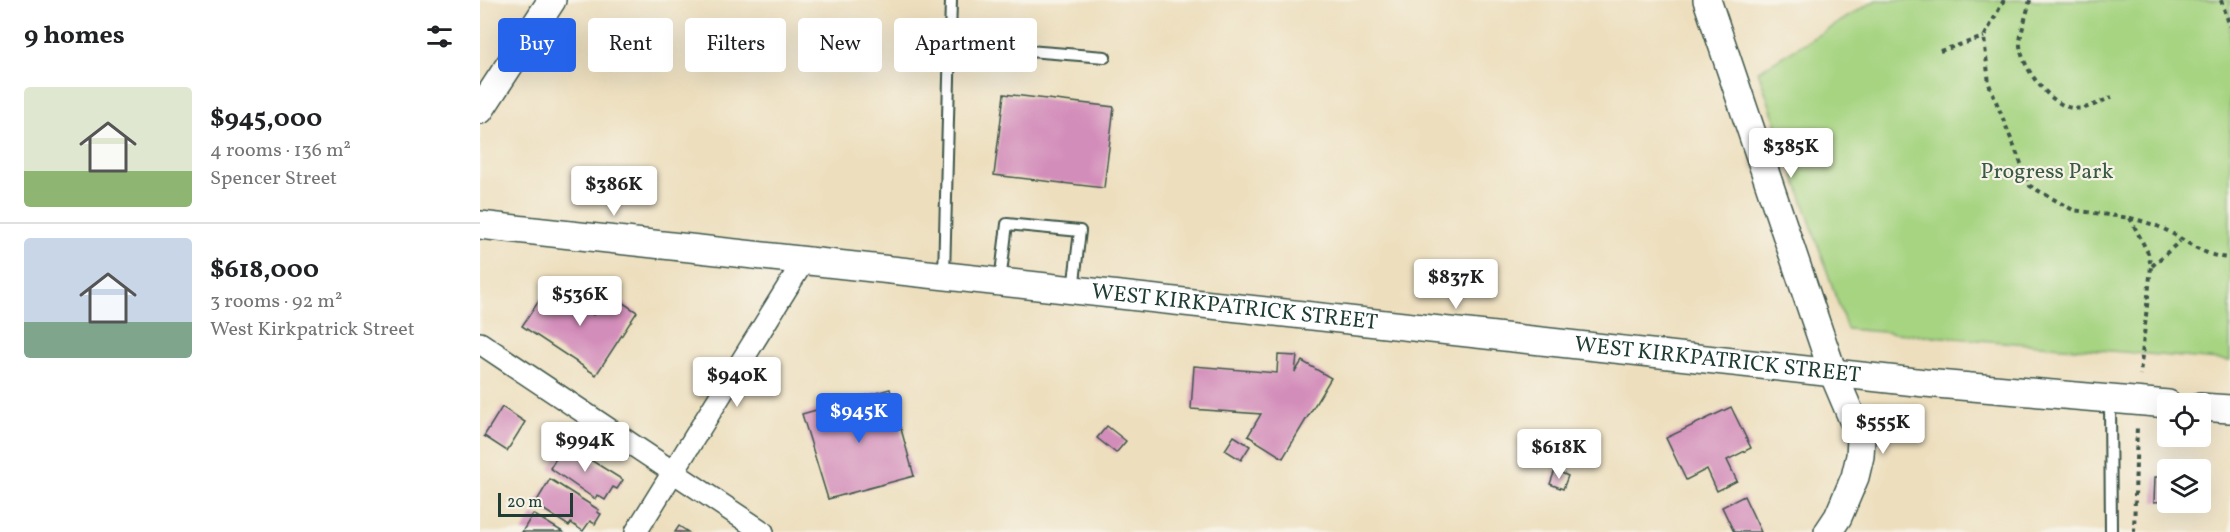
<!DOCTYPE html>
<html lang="en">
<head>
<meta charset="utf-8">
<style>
	body { margin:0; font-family:Vollkorn,serif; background:#f6f6f6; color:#202124; height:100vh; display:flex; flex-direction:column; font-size:22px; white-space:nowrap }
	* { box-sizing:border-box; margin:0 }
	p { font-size:20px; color:#757577 }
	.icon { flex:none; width:33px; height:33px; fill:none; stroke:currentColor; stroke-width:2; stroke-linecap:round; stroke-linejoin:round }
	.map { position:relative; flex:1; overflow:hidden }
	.drawer { display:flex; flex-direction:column; background:#fff; width:480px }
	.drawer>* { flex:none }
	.hud { position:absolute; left:18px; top:18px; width:570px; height:54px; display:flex; gap:12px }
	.fabs { position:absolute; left:1677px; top:393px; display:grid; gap:12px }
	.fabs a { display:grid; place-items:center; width:54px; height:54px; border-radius:6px; background:#fff; box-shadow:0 6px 24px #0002; font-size:30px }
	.scale { position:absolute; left:18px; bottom:15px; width:75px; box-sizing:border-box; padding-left:6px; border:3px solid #1f3d34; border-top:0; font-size:16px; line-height:21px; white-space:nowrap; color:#1f3d34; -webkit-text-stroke:4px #f7f3e8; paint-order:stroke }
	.price { position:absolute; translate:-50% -51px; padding:0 14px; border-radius:6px; background:#fff; color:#222; font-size:20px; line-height:39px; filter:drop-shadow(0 2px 3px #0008) }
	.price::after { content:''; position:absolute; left:50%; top:36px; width:18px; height:14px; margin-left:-9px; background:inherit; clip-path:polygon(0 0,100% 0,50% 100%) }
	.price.current { background:#2563eb; color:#fff }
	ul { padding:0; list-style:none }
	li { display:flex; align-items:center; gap:18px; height:150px; padding:0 24px }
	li+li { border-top:2px solid #e0e0e0 }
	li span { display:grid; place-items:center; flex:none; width:168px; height:120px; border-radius:6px; color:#555 }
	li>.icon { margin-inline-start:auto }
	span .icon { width:72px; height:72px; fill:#fffc; stroke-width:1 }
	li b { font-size:26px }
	h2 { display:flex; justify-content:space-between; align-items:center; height:72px; padding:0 24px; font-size:26px }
	.chip { padding:0 21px; border-radius:6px; background:#fff; box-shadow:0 6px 24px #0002; font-size:21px; line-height:54px }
	.chip.current { background:#2563eb; color:#fff }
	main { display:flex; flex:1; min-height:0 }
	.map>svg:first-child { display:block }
</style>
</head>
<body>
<main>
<section class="drawer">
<h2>9 homes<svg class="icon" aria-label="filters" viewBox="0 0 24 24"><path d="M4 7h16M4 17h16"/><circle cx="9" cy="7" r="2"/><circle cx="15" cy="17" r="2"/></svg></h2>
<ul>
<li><span style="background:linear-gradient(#dfe7d0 70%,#8fb573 0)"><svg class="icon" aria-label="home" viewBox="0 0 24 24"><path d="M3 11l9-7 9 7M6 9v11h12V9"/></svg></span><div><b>$945,000</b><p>4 rooms · 136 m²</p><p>Spencer Street</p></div></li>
<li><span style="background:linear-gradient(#c9d6e8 70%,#7fa58c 0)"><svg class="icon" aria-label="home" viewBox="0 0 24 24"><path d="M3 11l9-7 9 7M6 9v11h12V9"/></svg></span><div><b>$618,000</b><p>3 rooms · 92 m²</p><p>West Kirkpatrick Street</p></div></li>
</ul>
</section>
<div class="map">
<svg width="1750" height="532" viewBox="0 0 1750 532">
	<rect width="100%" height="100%" fill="#f7f3e8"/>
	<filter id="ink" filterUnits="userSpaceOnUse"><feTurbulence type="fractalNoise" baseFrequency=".0167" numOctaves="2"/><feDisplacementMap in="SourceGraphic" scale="12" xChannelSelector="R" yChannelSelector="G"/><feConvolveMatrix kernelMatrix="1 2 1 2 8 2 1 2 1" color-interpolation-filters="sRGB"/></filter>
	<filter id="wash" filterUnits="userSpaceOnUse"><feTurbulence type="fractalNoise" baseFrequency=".008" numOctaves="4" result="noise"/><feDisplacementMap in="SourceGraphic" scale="24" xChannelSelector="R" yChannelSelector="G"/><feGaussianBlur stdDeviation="1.35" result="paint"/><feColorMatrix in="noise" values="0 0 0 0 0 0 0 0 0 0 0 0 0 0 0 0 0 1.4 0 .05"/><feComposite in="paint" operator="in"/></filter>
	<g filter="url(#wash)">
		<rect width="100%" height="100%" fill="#eddfbe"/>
		<path fill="#a6d481" stroke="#62885a" stroke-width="1.5" d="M 1396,0 L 1750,0 L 1750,361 L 1367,329 L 1278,71 Z"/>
		<g id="blocks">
			<g fill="#d38dba">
				<path d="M 524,94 L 634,107 L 624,188 L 514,175 Z"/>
				<path d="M 69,286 L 113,315 L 128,293 L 157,312 L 116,375 L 42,326 Z"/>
				<path d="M 798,355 L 817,356 L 815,372 L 822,361 L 851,378 L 803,458 L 768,436 L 781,414 L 711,409 L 714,366 L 797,373 Z"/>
				<path d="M 410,389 L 434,476 L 348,499 L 322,414 Z"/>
				<path d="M 22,407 L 45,422 L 27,451 L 4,436 Z"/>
				<path d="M 1251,407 L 1271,448 L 1247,460 L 1257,481 L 1237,491 L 1227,469 L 1206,480 L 1186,438 Z"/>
				<path d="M 627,426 L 646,441 L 636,453 L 617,438 Z"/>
				<path d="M 754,436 L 770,446 L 761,460 L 745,450 Z"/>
				<path d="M 85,444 L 143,480 L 137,489 L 133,487 L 125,500 L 117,495 L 115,499 L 70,468 Z"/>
				<path d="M 1075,470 L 1088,476 L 1083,489 L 1070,484 Z"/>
				<path d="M 1675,477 L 1686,477 L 1687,479 L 1687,501 L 1674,502 Z"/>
				<path d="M 70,479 L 119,510 L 117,512 L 121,514 L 115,524 L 110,521 L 103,531 L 91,523 L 89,526 L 55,504 Z"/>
				<path d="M 1264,496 L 1281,532 L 1254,532 L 1242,507 Z"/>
				<path d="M 53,514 L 83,532 L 42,532 Z"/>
				<path d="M 199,526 L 208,532 L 195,532 Z"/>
			</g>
		</g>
	</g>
	<g filter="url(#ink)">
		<use href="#blocks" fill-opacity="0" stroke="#3e5549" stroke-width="1.5"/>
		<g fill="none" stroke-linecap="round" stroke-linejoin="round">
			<g stroke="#3e5549" stroke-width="14">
				<g id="service">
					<path d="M 470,45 L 625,57"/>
					<path d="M 464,276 L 471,0"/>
					<path d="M 520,282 L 527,224 L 600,231 L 593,290"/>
					<path d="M 1630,400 L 1631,532"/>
				</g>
			</g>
			<g stroke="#3e5549" stroke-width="24">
				<g id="minor">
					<path d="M 0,343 L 283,532"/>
					<path d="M 156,532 L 323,262"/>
				</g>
			</g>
			<g stroke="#3e5549" stroke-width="30">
				<g id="tertiary">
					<path d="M 1227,0 L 1353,373 L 1381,439 L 1380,456 L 1375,477 L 1358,517 L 1348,532"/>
					<path d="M 0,110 L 72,0"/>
					<path id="s1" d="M 0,225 L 1445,383 L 1688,404"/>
					<path d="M 1720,407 L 1750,409"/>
				</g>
			</g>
			<g stroke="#3e5549" stroke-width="4" stroke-dasharray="4.5 4.5" stroke-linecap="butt">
				<path d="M 1524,0 L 1504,37 L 1509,84 L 1550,186 L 1593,210 L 1650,218 L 1668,253 L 1671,266 L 1660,375"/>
				<path d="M 1550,0 C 1547,13 1542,28 1540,41 C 1538,64 1570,105 1592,108 C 1606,111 1619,102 1632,97"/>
				<path d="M 1741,0 L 1750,26"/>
				<path d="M 1460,51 L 1504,37"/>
				<path d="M 1650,218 C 1659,220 1668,223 1677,226 C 1702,236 1721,257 1750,258"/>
				<path d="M 1672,266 L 1700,241"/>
				<path d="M 1654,532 L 1657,425"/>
			</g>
			<use href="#service" stroke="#fff" stroke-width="10"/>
			<use href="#minor" stroke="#fff" stroke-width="21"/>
			<use href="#tertiary" stroke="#fff" stroke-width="27"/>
		</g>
	</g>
	<g text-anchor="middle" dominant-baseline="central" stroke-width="4.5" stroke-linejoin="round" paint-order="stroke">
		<g font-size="22" fill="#3a5b43" stroke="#f7f3e8">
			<text x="1567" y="172">Progress Park</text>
		</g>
		<g font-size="22" fill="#1f3d34" stroke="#f7f3e8">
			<text stroke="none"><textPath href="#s1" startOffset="759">WEST KIRKPATRICK STREET</textPath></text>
			<text stroke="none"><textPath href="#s1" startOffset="1245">WEST KIRKPATRICK STREET</textPath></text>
		</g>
	</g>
</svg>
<div class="fabs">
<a><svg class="icon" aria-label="locate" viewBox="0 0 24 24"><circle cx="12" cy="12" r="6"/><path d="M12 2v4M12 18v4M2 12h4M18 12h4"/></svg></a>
<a><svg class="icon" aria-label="layers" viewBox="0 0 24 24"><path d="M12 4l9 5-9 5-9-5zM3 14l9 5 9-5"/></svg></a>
</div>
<div class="scale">20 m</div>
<b class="price" style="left:1311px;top:179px">$385K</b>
<b class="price" style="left:134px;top:217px">$386K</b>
<b class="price" style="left:976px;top:310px">$837K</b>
<b class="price" style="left:100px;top:327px">$536K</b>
<b class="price" style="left:257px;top:408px">$940K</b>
<b class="price current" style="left:379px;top:444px">$945K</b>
<b class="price" style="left:1403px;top:455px">$555K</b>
<b class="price" style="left:105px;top:473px">$994K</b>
<b class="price" style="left:1079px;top:480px">$618K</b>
<div class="hud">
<a class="chip current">Buy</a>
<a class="chip">Rent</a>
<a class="chip">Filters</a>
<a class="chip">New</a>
<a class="chip">Apartment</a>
</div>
</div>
</main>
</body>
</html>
